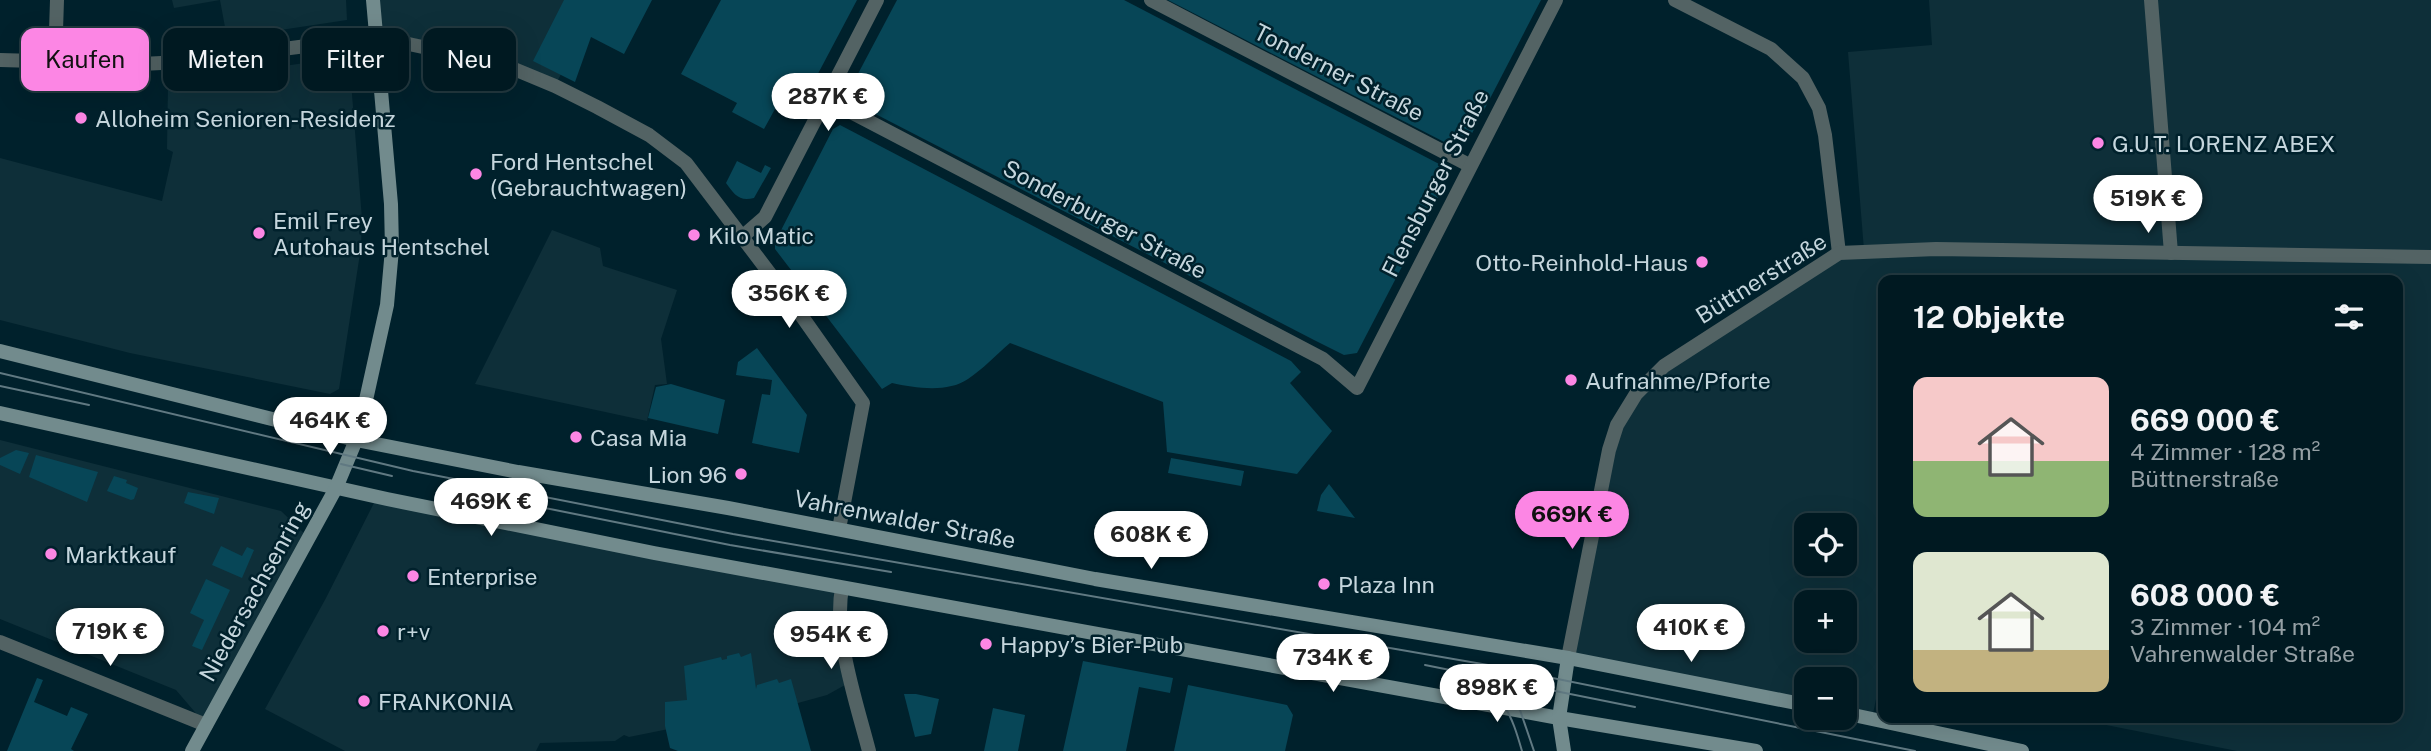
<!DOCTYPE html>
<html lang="de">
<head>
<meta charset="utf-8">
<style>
	body { margin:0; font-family:"Public Sans",sans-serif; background:#0e262e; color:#f1f3f6; height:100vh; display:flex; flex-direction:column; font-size:26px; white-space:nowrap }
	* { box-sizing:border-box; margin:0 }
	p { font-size:23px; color:#95a0a5 }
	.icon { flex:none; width:38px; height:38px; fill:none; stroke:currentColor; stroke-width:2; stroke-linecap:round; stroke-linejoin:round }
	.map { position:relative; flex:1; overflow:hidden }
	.side { position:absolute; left:1878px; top:275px; width:525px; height:448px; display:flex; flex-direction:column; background:#001921; border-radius:14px; box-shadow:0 7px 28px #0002,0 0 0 2px #22383f }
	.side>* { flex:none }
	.top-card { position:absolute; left:21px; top:28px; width:665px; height:63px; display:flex; gap:14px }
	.tools { position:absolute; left:1794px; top:513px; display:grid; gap:14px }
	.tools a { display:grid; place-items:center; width:63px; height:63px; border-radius:14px; background:#001921; box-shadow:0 7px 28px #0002,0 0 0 2px #22383f; font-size:35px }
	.price { position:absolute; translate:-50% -60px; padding:0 16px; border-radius:24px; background:#fff; color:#222; font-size:23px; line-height:46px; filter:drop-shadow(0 2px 4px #0008) }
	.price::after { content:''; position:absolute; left:50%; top:42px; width:21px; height:16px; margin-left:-10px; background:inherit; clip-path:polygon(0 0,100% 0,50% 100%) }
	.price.selected { background:#fc86e4; color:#111 }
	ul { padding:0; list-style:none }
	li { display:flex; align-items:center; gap:21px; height:175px; padding:0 35px }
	li span { display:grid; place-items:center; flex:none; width:196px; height:140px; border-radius:14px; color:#555 }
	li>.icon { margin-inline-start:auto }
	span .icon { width:84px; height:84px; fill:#fffc; stroke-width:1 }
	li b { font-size:30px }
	h2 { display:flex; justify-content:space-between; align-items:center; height:84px; padding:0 35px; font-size:30px }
	.tag { padding:0 24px; border-radius:14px; background:#001921; box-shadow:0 7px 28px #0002,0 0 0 2px #22383f; font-size:24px; line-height:63px }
	.tag.selected { background:#fc86e4; color:#111 }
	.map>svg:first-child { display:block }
</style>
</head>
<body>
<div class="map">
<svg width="2431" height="751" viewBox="0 0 2431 751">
	<rect width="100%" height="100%" fill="#00212c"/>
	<g fill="#0e2f39" fill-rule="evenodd">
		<path d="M 172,0 L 346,0 L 347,20 L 227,38 L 220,0 L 174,8 Z"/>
		<path d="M 373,0 L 598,0 L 555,86 L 376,37 Z"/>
		<path d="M 1929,0 L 2431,0 L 2431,751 L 2237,751 L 2071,718 L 2398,718 L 2398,280 L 1883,280 L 1883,679 L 1880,679 L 1872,719 L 1845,713 L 1844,679 L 1806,679 L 1806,705 L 1568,658 L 1617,425 L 1664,366 L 1839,253 L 1864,250 L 1848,52 L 1932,45 ZM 1806,525 L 1844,525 L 1844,564 L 1806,564 ZM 1806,602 L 1844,602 L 1844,640 L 1806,640 Z"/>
		<path d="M 349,57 L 362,219 L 361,247 L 339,389 L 330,394 L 130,353 L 0,320 L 0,158 L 162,201 L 173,152 L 167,149 L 168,82 Z"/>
		<path d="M 552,230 L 600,248 L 603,266 L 677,290 L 661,339 L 667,384 L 655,385 L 647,421 L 475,384 Z"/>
		<path d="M 0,440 L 281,511 L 309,538 L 206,725 L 176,690 L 0,619 Z"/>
		<path d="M 377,497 L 842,588 L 845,685 L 827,695 L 798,703 L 629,737 L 624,735 L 615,741 L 540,743 L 536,751 L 345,751 L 265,709 L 326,598 Z"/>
	</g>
	<g fill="#074657">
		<path d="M 564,0 L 652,0 L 624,54 L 591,37 L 575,82 L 533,61 Z"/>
		<path d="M 721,0 L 857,0 L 794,119 L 775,109 L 764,129 L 732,112 L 737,103 L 681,74 Z"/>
		<path d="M 897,0 L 1124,0 L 1443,166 L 1446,173 L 1445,184 L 1357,353 L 1344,355 L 1314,340 L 856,104 L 851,95 L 851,87 Z"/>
		<path d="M 1168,0 L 1541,0 L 1467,143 L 1452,146 Z"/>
		<path d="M 840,125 L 1291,361 L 1301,372 L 1290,383 L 1332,431 L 1297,474 L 1167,452 L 1163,402 L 1010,343 C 996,355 983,369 968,379 C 948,393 915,388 892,383 L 882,389 L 775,249 L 775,242 L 833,129 Z"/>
		<path d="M 737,161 L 761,173 L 765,165 L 771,168 L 754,198 C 739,202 734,194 726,183 Z"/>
		<path d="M 757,348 L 807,415 L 799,453 L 752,443 L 762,394 L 770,395 L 772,380 L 736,375 L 738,362 Z"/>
		<path d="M 671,384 L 725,400 L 718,434 L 648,418 L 656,387 Z"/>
		<path d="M 16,450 L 29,453 L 20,474 L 0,465 L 0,458 Z"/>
		<path d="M 36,455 L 98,472 L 87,502 L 29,477 Z"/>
		<path d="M 1171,458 L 1244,471 L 1241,486 L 1168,473 Z"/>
		<path d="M 114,476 L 127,480 L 126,483 L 138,488 L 134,499 L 131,500 L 107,491 Z"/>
		<path d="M 1329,484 L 1355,518 L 1317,511 L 1321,495 Z"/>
		<path d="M 188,492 L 219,498 L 214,514 L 184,503 Z"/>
		<path d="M 221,546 L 242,556 L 247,547 L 254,550 L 242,578 L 212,565 Z"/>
		<path d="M 206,579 L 230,590 L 202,650 L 192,646 L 204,620 L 190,613 Z"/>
		<path d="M 739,653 L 741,657 L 751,653 L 756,689 L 757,685 L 777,679 L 779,683 L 791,679 L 811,751 L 678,751 L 670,748 L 665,726 L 665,702 L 687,700 L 684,666 L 721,657 L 722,660 L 727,659 L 727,656 Z"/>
		<path d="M 1083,661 L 1173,678 L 1170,693 L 1139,687 L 1126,751 L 1063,751 Z"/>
		<path d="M 37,678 L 43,680 L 34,702 L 67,716 L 71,707 L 88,714 L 71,749 L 74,751 L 7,751 Z"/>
		<path d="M 1188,685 L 1287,705 L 1293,715 L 1285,751 L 1174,751 Z"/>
		<path d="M 904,694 L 916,694 L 939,699 L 931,734 L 915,737 Z"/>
		<path d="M 993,708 L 1025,715 L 1018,751 L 984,751 Z"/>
	</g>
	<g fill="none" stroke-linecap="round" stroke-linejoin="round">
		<g stroke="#536364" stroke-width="14">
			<path d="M 1151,0 L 1469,165"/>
			<path d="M 1675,0 L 1771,49 L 1803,78 L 1819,108 L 1825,135 L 1839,253"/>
			<path d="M 2151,0 L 2171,253"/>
			<path d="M 0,60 L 141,64 L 182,62 L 376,37 L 502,64 L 555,86 L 597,107 L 649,135 L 686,163 L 796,308 L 863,403 L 839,529"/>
			<path d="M 55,61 L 57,0"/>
			<path d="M 826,99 L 1323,359 L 1357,388 L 1556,0"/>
			<path d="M 742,237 L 765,217 L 877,0"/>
			<path d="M 842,588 C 833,635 857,704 869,751"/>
			<path d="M 0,642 L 206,725"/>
			<path d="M 1568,658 L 1609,450 L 1617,425 L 1636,394 L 1664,366 L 1839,253 L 1936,249 L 2431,257"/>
		</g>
		<g stroke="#728b8d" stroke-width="14">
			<path d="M 0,351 L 356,440 L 518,472 L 728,508 L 1095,579 L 1568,658 L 1806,705"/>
			<path d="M 0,413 L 387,499 L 654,553 L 1559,718 L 1756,751"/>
			<path d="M 1844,713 L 2022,751"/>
			<path d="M 192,751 L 336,488 L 356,440 L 364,409 L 387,305 L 392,249 L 391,204 L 373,0"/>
			<path d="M 1564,751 L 1559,718 L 1568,658"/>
		</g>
		<g stroke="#607982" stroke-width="2">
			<path d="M 0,373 L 413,471 L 733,534 L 1488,665 L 1915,751"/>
			<path d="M 0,386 L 89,405"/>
			<path d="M 341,464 L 392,476"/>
			<path d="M 485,496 L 730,545 L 891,572"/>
			<path d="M 1425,665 L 1635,707"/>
			<path d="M 1469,678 C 1505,697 1511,713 1522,751"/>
			<path d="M 1493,679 L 1520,710 L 1534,751"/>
		</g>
	</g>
	<g fill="#fc86e4" stroke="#00212c" stroke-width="2.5">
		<circle cx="81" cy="118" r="7"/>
		<circle cx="2098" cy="143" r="7"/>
		<circle cx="476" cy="174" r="7"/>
		<circle cx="259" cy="233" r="7"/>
		<circle cx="694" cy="235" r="7"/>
		<circle cx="1702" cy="262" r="7"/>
		<circle cx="1571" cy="380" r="7"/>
		<circle cx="576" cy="437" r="7"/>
		<circle cx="741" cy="474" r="7"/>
		<circle cx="51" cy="554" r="7"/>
		<circle cx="413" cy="576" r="7"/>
		<circle cx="1324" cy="584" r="7"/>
		<circle cx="383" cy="631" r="7"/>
		<circle cx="986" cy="644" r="7"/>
		<circle cx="364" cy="701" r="7"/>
	</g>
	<g text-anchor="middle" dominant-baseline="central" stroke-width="5" stroke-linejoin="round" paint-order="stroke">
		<g font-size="23" fill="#c5d6dd" stroke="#00212c">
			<text transform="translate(1339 72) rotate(27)">Tonderner Straße</text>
			<text transform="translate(1435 183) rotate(-63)">Flensburger Straße</text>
			<text transform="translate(1105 219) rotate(28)">Sonderburger Straße</text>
			<text transform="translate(1761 278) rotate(-32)">Büttnerstraße</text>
			<text transform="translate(905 519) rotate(11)">Vahrenwalder Straße</text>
			<text transform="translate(254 591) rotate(-61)">Niedersachsenring</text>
		</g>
		<g font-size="23" fill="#c5d6dd" stroke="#00212c" text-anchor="start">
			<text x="95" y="118">Alloheim Senioren-Residenz</text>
			<text x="2112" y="143">G.U.T. LORENZ ABEX</text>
			<text x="490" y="161">Ford Hentschel<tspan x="490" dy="26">(Gebrauchtwagen)</tspan></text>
			<text x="273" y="220">Emil Frey<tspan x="273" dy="26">Autohaus Hentschel</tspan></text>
			<text x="708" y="235">Kilo Matic</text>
			<text x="1688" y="262" text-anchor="end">Otto-Reinhold-Haus</text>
			<text x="1585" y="380">Aufnahme/Pforte</text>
			<text x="590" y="437">Casa Mia</text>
			<text x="727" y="474" text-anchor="end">Lion 96</text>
			<text x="65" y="554">Marktkauf</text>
			<text x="427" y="576">Enterprise</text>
			<text x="1338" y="584">Plaza Inn</text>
			<text x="397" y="631">r+v</text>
			<text x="1000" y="644">Happy’s Bier-Pub</text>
			<text x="378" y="701">FRANKONIA</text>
		</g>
	</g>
</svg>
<div class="tools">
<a><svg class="icon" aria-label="locate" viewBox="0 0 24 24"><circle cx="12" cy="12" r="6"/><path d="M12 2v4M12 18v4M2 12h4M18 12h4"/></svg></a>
<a>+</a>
<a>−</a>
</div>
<b class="price" style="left:828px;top:133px">287K €</b>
<b class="price" style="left:2148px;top:235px">519K €</b>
<b class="price" style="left:789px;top:330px">356K €</b>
<b class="price" style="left:330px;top:457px">464K €</b>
<b class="price" style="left:491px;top:538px">469K €</b>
<b class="price selected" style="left:1572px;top:551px">669K €</b>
<b class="price" style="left:1151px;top:571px">608K €</b>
<b class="price" style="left:1691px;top:664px">410K €</b>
<b class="price" style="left:110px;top:668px">719K €</b>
<b class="price" style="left:831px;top:671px">954K €</b>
<b class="price" style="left:1333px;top:694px">734K €</b>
<b class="price" style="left:1497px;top:724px">898K €</b>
<div class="top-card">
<a class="tag selected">Kaufen</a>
<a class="tag">Mieten</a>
<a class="tag">Filter</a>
<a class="tag">Neu</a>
</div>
<section class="side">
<h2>12 Objekte<svg class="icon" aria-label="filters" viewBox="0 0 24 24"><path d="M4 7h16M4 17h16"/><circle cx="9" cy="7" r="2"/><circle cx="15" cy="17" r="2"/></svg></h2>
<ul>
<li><span style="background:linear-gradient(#f6c9c9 60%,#8fb573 0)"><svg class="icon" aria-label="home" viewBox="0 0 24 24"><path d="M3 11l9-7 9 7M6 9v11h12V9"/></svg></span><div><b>669 000 €</b><p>4 Zimmer · 128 m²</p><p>Büttnerstraße</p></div></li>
<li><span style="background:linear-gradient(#dfe7d0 70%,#c2b280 0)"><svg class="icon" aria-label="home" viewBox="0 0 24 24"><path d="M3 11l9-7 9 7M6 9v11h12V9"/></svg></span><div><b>608 000 €</b><p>3 Zimmer · 104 m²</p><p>Vahrenwalder Straße</p></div></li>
</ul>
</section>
</div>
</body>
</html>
